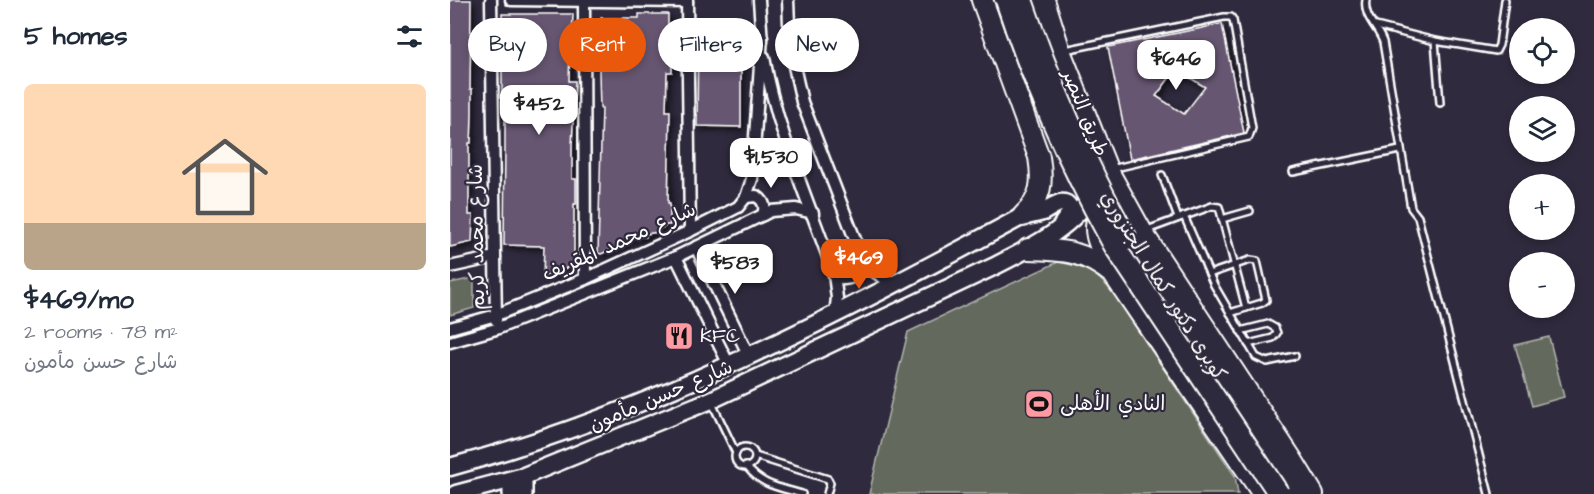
<!DOCTYPE html>
<html lang="en">
<head>
<meta charset="utf-8">
<style>
	body { margin:0; font-family:"Architects Daughter","Playpen Sans Arabic",sans-serif; background:#f6f6f7; color:#1f2937; height:100vh; display:flex; flex-direction:column; font-size:22px; white-space:nowrap }
	* { box-sizing:border-box; margin:0 }
	p { font-size:20px; color:#747a83 }
	.icon { flex:none; width:33px; height:33px; fill:none; stroke:currentColor; stroke-width:2; stroke-linecap:round; stroke-linejoin:round }
	.map { position:relative; flex:1; overflow:hidden }
	.panel { display:flex; flex-direction:column; background:#fff; width:450px }
	.panel>* { flex:none }
	.guide { position:absolute; left:18px; top:18px; width:570px; height:54px; display:flex; gap:12px }
	.tools { position:absolute; left:1059px; top:18px; display:grid; gap:12px }
	.tools a { display:grid; place-items:center; width:66px; height:66px; border-radius:50%; background:#fff; box-shadow:0 3px 9px #0003; font-size:30px }
	.price { position:absolute; translate:-50% -51px; padding:0 14px; border-radius:12px; background:#fff; color:#222; font-size:20px; line-height:39px; filter:drop-shadow(0 2px 3px #0008) }
	.price::after { content:''; position:absolute; left:50%; top:36px; width:18px; height:14px; margin-left:-9px; background:inherit; clip-path:polygon(0 0,100% 0,50% 100%) }
	.price.active { background:#ea580c; color:#fff }
	ul { padding:0; list-style:none }
	li { display:grid; align-content:center; gap:12px; height:318px; padding:0 24px }
	li span { display:grid; place-items:center; height:186px; border-radius:9px; color:#555 }
	li>.icon { margin-inline-start:auto }
	span .icon { width:108px; height:108px; fill:#fffc; stroke-width:1 }
	li b { font-size:26px }
	h2 { display:flex; justify-content:space-between; align-items:center; height:72px; padding:0 24px; font-size:26px }
	.pill { padding:0 21px; border-radius:27px; background:#fff; box-shadow:0 3px 9px #0003; font-size:21px; line-height:54px }
	.pill.active { background:#ea580c; color:#fff }
	main { display:flex; flex:1; min-height:0 }
	.map>svg:first-child { display:block }
</style>
</head>
<body>
<main>
<section class="panel">
<h2>5 homes<svg class="icon" aria-label="filters" viewBox="0 0 24 24"><path d="M4 7h16M4 17h16"/><circle cx="9" cy="7" r="2"/><circle cx="15" cy="17" r="2"/></svg></h2>
<ul>
<li><span style="background:linear-gradient(#ffd9b3 75%,#b9a48a 0)"><svg class="icon" aria-label="home" viewBox="0 0 24 24"><path d="M3 11l9-7 9 7M6 9v11h12V9"/></svg></span><div><b>$469/mo</b><p>2 rooms · 78 m²</p><p>شارع حسن مأمون</p></div></li>
</ul>
</section>
<div class="map">
<svg width="1144" height="494" viewBox="0 0 1144 494">
	<defs>
		<filter id="shadow"><feDropShadow dx="3.5" dy="3.5" stdDeviation="3" flood-color="#0009"/></filter>
	</defs>
	<rect width="100%" height="100%" fill="#2f2a3d"/>
	<filter id="ink" filterUnits="userSpaceOnUse"><feTurbulence type="fractalNoise" baseFrequency=".0167" numOctaves="2"/><feDisplacementMap in="SourceGraphic" scale="12" xChannelSelector="R" yChannelSelector="G"/><feConvolveMatrix kernelMatrix="1 2 1 2 8 2 1 2 1" color-interpolation-filters="sRGB"/></filter>
	<g filter="url(#ink)">
		<g fill="#636a5d" stroke="#b1b4ae" stroke-width="1.5">
			<path d="M 608,262 C 636,267 645,271 663,293 L 785,476 L 788,494 L 419,494 L 458,332 Z"/>
			<path d="M 24,278 L 24,308 L 0,315 L 0,283 Z"/>
			<path d="M 1099,337 L 1114,397 L 1082,406 L 1065,345 Z"/>
		</g>
		<g fill="#665671" stroke="#fff" stroke-width="1.5" fill-rule="evenodd" filter="url(#shadow)">
			<path d="M 0,0 L 21,0 L 20,89 L 22,89 L 22,115 L 21,143 L 19,143 L 19,215 L 23,215 L 22,242 L 0,247 Z"/>
			<path d="M 52,14 L 123,14 L 122,43 L 120,43 L 119,81 L 125,81 L 122,146 L 122,179 L 126,179 L 126,204 L 124,204 L 124,265 L 93,277 L 94,246 L 54,245 L 55,146 L 55,107 L 52,107 Z"/>
			<path d="M 189,14 L 218,14 L 218,47 L 222,47 L 222,72 L 217,72 L 216,111 L 220,111 L 218,203 L 220,203 L 220,225 L 215,225 L 215,227 L 211,228 L 208,232 L 196,234 L 196,237 L 181,237 L 174,244 L 151,254 L 148,253 L 152,108 L 150,108 L 149,72 L 151,18 L 189,18 Z"/>
			<path d="M 772,24 L 794,133 L 680,159 L 658,47 ZM 726,69 L 755,87 L 734,114 L 706,96 Z"/>
			<path d="M 248,32 L 291,33 L 291,127 L 247,126 Z"/>
		</g>
		<g fill="none" stroke-linecap="round" stroke-linejoin="round">
			<g stroke="#fff" stroke-width="10">
				<g id="lane">
					<path d="M 916,0 C 913,17 928,27 933,42 L 961,208 L 968,217 L 1039,494"/>
					<path d="M 926,26 L 985,41 L 1046,51 L 1049,45 L 1055,0"/>
					<path d="M 985,41 L 990,103"/>
					<path d="M 615,50 L 774,17 L 781,17 L 783,20 L 802,128 L 799,137 L 661,169"/>
					<path d="M 843,172 L 950,150"/>
					<path d="M 712,175 L 728,218"/>
					<path d="M 734,216 L 764,285 L 806,357 L 817,362 L 845,356"/>
					<path d="M 772,219 L 800,211"/>
					<path d="M 697,230 L 762,206 L 769,207 L 796,308"/>
					<path d="M 759,274 L 800,260 L 807,261 L 816,300 L 812,303 L 780,313"/>
					<path d="M 790,331 L 818,324 L 825,328 L 827,333 L 823,338 L 798,344"/>
					<path d="M 262,403 L 286,453"/>
					<circle cx="295" cy="457" r="10"/>
					<path d="M 305,456 L 378,479 L 380,483 L 377,494"/>
					<path d="M 296,466 C 312,486 329,487 352,494"/>
				</g>
			</g>
			<g stroke="#fff" stroke-width="15">
				<g id="street">
					<path d="M 41,0 L 46,320"/>
					<path d="M 61,0 L 237,2"/>
					<path d="M 237,0 L 240,231"/>
					<path d="M 309,0 L 312,42"/>
					<path d="M 338,0 L 340,48 L 352,102 L 413,260 L 422,270 L 443,284"/>
					<path d="M 134,1 L 135,279"/>
					<path d="M 314,57 C 327,132 359,202 384,274 L 387,298 L 385,314"/>
					<path d="M 296,197 L 306,196 C 314,200 316,207 313,215"/>
					<path d="M 246,247 L 299,356"/>
					<path d="M 226,257 L 279,365"/>
					<path d="M 0,267 L 45,257"/>
					<path d="M 384,274 L 394,279 C 406,278 412,272 413,260"/>
					<path d="M 0,328 L 46,315 L 135,279 L 240,231 L 288,207 L 296,197 L 302,179 L 312,37"/>
					<path d="M 0,342 L 46,329 L 226,257 L 321,211 L 346,209 L 363,213"/>
				</g>
			</g>
			<g stroke="#fff" stroke-width="20">
				<g id="secondary">
					<path d="M 61,480 L 61,494"/>
					<path d="M 74,494 L 74,476"/>
				</g>
			</g>
			<g stroke="#fff" stroke-width="21">
				<g id="primary">
					<path d="M 0,467 C 202,413 389,315 573,216 C 580,216 586,214 593,212 C 603,207 616,194 621,212 L 613,223"/>
					<path d="M 6,494 L 74,476 L 261,400 L 545,266 C 582,247 623,228 644,191"/>
				</g>
			</g>
			<g stroke="#fff" stroke-width="24">
				<g id="highway">
					<path d="M 532,0 L 589,157 C 593,182 592,198 573,216"/>
					<path d="M 594,0 L 610,51 L 657,169 L 692,232 L 841,458 L 863,494"/>
					<path d="M 653,209 C 636,228 654,254 663,273"/>
					<path d="M 677,239 L 848,492"/>
					<path d="M 578,249 C 615,250 635,251 664,275 L 813,494"/>
				</g>
			</g>
			<use href="#lane" stroke="#2f2a3d" stroke-width="5"/>
			<use href="#street" stroke="#2f2a3d" stroke-width="10"/>
			<use href="#secondary" stroke="#2f2a3d" stroke-width="15"/>
			<use href="#primary" stroke="#2f2a3d" stroke-width="16"/>
			<use href="#highway" stroke="#2f2a3d" stroke-width="20"/>
			<g stroke="#fff" stroke-width="24" stroke-linecap="butt">
				<g id="highway-bridge">
					<path d="M 556,0 C 584,86 621,168 665,247 L 829,494"/>
					<path d="M 572,0 C 600,83 635,162 677,239"/>
				</g>
			</g>
			<use href="#highway-bridge" stroke="#2f2a3d" stroke-width="20"/>
		</g>
	</g>
	<defs>
		<g id="restaurant-square" transform="scale(1.5)"><rect x="-9" y="-9" width="18" height="18" rx="4" fill="#ff9aa2" stroke="#2f2a3d"/><path d="M-5-6h1v4h1v-4h1v4h1v-4h1v5L-1.5 .5V6h-2V.5L-5-1ZM5-6V6H3V1.5H1.5Q1.5-4 5-6Z" fill="#111"/></g>
		<g id="stadium-square" transform="scale(1.5)"><rect x="-9" y="-9" width="18" height="18" rx="4" fill="#ff9aa2" stroke="#2f2a3d"/><path d="M0-5a6.5 5 0 1 0 0 10a6.5 5 0 1 0 0-10ZM-3.5-1.8h7v3.6h-7Z" fill="#111"/></g>
	</defs>
	<g fill-rule="evenodd">
		<use href="#restaurant-square" x="229" y="336"/>
		<use href="#stadium-square" x="589" y="404"/>
	</g>
	<g text-anchor="middle" dominant-baseline="central" stroke-width="4.5" stroke-linejoin="round" paint-order="stroke">
		<g font-size="20" fill="#fff" stroke="#2f2a3d">
			<text transform="translate(635 113) rotate(68)">طريق النصر</text>
			<text transform="translate(27 237) rotate(-91)">شارع محمد كريم</text>
			<text transform="translate(169 242) rotate(-24)">شارع محمد المقريف</text>
			<text transform="translate(713 286) rotate(58)">كوبرى دكتور كمال الجنزوري</text>
			<text transform="translate(211 396) rotate(-23)">شارع حسن مأمون</text>
		</g>
		<g font-size="20" fill="#fff" stroke="#2f2a3d" text-anchor="start">
			<text x="250" y="336">KFC</text>
			<text x="610" y="404">النادي الأهلى</text>
		</g>
	</g>
</svg>
<div class="tools">
<a><svg class="icon" aria-label="locate" viewBox="0 0 24 24"><circle cx="12" cy="12" r="6"/><path d="M12 2v4M12 18v4M2 12h4M18 12h4"/></svg></a>
<a><svg class="icon" aria-label="layers" viewBox="0 0 24 24"><path d="M12 4l9 5-9 5-9-5zM3 14l9 5 9-5"/></svg></a>
<a>+</a>
<a>−</a>
</div>
<b class="price" style="left:726px;top:91px">$646</b>
<b class="price" style="left:89px;top:136px">$452</b>
<b class="price" style="left:321px;top:189px">$1,530</b>
<b class="price active" style="left:409px;top:290px">$469</b>
<b class="price" style="left:285px;top:295px">$583</b>
<div class="guide">
<a class="pill">Buy</a>
<a class="pill active">Rent</a>
<a class="pill">Filters</a>
<a class="pill">New</a>
</div>
</div>
</main>
</body>
</html>
